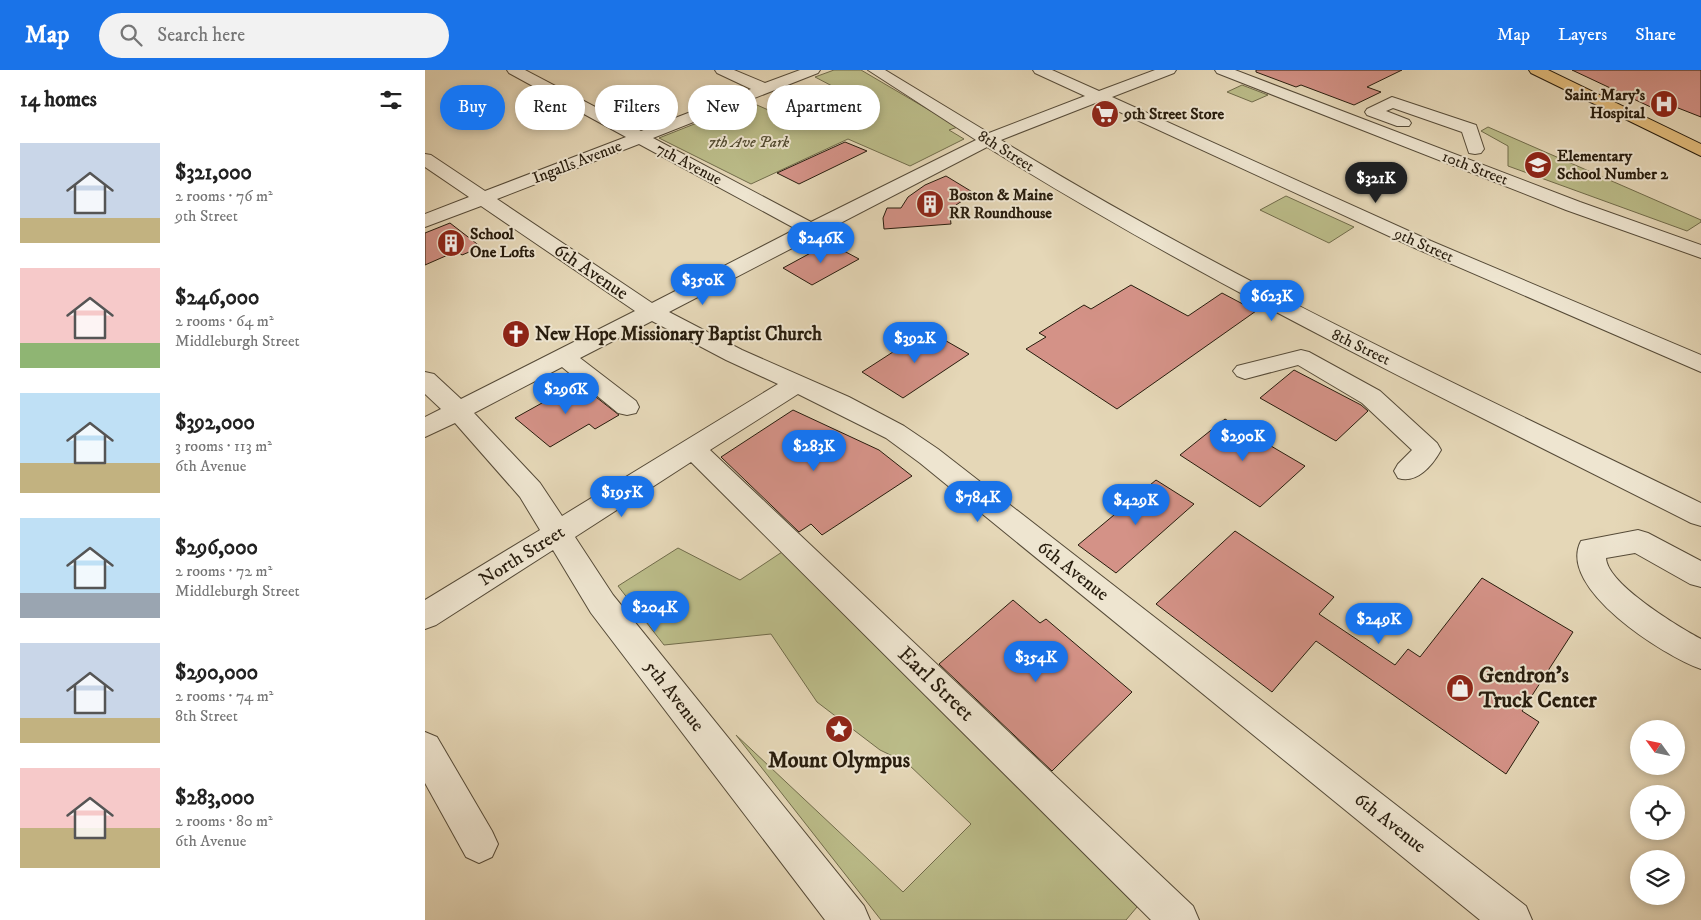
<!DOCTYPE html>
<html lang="en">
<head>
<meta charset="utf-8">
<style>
	body { margin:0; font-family:"IM FELL DW Pica",serif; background:#f2f2f2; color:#222; height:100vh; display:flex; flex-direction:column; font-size:19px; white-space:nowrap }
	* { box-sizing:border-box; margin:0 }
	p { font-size:16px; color:#767676 }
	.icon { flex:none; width:28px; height:28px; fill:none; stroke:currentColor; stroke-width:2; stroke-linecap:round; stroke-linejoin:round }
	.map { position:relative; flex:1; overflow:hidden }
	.panel { display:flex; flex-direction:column; background:#fff; width:425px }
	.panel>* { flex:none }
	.banner { position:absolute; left:15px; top:15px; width:475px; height:45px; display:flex; gap:10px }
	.needle { width:32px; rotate:303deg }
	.buttons { position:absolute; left:1205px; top:650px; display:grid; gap:10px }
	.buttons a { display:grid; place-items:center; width:55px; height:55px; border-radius:50%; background:#fff; box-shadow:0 2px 8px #0003; font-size:25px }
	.price { position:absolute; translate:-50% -42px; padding:0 11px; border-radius:18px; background:#1a73e8; color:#fff; font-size:16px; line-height:32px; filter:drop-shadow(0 1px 2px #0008) }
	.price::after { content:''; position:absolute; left:50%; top:30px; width:15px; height:11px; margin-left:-8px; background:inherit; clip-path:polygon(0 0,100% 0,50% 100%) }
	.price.on { background:#222; color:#fff }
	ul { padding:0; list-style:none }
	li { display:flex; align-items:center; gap:15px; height:125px; padding:0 20px }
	li span { display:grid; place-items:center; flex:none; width:140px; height:100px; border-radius:0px; color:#555 }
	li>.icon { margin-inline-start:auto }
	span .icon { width:60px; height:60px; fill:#fffc; stroke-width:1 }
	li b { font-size:21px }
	h2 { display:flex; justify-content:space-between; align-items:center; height:60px; padding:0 20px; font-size:21px }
	.chip { padding:0 18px; border-radius:22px; background:#fff; box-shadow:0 2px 8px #0003; font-size:18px; line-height:45px }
	.chip.on { background:#1a73e8; color:#fff }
	header { display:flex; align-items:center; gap:30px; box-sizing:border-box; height:70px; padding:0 25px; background:#1a73e8; color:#fff }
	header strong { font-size:24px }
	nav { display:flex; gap:28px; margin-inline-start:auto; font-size:18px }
	.search { width:350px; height:45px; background:#f2f2f2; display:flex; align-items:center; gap:12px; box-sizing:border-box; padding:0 18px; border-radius:28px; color:#767676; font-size:19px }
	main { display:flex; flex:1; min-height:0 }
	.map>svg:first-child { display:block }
</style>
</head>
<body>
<header>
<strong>Map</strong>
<div class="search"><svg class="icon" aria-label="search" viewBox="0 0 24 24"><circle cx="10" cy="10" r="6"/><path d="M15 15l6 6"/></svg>Search here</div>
<nav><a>Map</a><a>Layers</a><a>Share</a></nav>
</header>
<main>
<section class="panel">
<h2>14 homes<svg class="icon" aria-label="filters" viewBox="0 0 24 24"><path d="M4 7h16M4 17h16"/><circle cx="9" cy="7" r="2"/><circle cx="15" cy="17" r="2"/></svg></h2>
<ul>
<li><span style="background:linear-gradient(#c9d6e8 75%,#c2b280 0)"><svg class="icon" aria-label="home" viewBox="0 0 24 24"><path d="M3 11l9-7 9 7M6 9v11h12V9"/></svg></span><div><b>$321,000</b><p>2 rooms · 76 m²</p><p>9th Street</p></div></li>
<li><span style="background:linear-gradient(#f6c9c9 75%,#8fb573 0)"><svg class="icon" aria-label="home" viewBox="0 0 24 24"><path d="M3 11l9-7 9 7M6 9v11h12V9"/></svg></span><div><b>$246,000</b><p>2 rooms · 64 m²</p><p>Middleburgh Street</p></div></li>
<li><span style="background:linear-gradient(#bfe0f5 70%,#c2b280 0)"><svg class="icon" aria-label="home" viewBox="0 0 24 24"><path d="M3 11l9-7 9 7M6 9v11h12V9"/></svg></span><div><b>$392,000</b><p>3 rooms · 113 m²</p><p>6th Avenue</p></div></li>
<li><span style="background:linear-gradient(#bfe0f5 75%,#9aa5b1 0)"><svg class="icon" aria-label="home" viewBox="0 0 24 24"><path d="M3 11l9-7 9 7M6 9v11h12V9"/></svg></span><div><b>$296,000</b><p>2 rooms · 72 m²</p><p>Middleburgh Street</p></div></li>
<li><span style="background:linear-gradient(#c9d6e8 75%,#c2b280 0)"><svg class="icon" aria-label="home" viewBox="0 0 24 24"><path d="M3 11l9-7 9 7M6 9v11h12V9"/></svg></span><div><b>$290,000</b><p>2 rooms · 74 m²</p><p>8th Street</p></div></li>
<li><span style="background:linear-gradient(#f6c9c9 60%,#c2b280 0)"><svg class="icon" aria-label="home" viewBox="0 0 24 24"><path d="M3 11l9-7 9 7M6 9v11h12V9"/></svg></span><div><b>$283,000</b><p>2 rooms · 80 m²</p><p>6th Avenue</p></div></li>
</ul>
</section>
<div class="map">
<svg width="1276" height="850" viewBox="0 0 1276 850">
	<rect width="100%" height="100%" fill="#e5d7b7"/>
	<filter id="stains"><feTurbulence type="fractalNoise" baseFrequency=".004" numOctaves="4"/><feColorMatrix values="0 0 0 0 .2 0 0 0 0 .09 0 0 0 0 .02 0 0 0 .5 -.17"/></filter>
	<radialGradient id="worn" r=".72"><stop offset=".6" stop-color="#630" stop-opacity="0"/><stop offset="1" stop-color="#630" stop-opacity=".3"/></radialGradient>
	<g fill="#bbbc89" stroke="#716c4b">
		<path d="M 409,0 L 436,0 L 533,57 L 524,60 L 539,69 L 485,96 L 423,69 L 326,114 L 234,68 L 325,32 L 371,52 L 428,27 L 390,7 Z"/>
		<path d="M 817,15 L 843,25 L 827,32 L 802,22 Z"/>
		<path d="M 1063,57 L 1276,150 L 1276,152 L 1262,161 L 1083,96 L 1083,76 L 1056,61 Z"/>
		<path d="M 861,126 L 929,157 L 904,173 L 835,140 Z"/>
		<path d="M 253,478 L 315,510 L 360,480 L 712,837 L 701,850 L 456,850 L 311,665 L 478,822 L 546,754 L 482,693 L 455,680 L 392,632 L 346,564 L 239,575 L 193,516 Z"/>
	</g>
	<g fill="#d49287" stroke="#271c0d">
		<path d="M 831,0 L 977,0 L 942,17 L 956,22 L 929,35 L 876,15 L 871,17 L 831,2 Z"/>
		<path d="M 1147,0 L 1276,0 L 1276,47 L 1248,36 L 1232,40 Z"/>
		<path d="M 420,72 L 442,81 L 374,114 L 352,103 Z"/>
		<path d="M 521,106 L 549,123 L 528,137 L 525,145 L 526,154 L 459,159 L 458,148 L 462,138 L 476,138 L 483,127 L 500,115 Z"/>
		<path d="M 25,153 L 56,177 L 37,185 L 32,181 L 0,195 L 0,163 Z"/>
		<path d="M 404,173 L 434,189 L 387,215 L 358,198 Z"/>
		<path d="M 706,215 L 763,246 L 797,223 L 831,241 L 692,339 L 601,279 L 621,267 L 614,263 L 659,235 L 666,239 Z"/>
		<path d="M 502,260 L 544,284 L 478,328 L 437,302 Z"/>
		<path d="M 869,300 L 936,335 L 943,341 L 911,371 L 835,328 Z"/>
		<path d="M 153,313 L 194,345 L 170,359 L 164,354 L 125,377 L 90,348 Z"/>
		<path d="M 368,340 L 454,380 L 487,406 L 397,465 L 386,454 L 374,462 L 296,387 Z"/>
		<path d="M 800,349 L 880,396 L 835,437 L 755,385 Z"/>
		<path d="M 731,410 L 769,434 L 691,503 L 653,475 Z"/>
		<path d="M 810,461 L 909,527 L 894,544 L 970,595 L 983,579 L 995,587 L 1057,508 L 1148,562 L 1097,641 L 1114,652 L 1081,704 L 891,571 L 847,622 L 731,534 Z"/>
		<path d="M 588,530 L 615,553 L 621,549 L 707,622 L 627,701 L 514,594 Z"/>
	</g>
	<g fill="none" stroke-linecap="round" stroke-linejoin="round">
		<g stroke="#564b38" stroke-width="2">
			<g id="minor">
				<path d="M 82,0 L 100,0 L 216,61 L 326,19 L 292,3 L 290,0 L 309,0 L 340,13 L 375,0 L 395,0 L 393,3 L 228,68 L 386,152 L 551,70 L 443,0 L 460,0 L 564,63 L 660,26 L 610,3 L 608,0 L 627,0 L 674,21 L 730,0 L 751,0 L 749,3 L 687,27 L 1006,171 L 1276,285 L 1276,302 L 992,179 L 673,32 L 576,70 C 800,208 1040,318 1276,433 L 1276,456 L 1266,453 C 1029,333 788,218 562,77 L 244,242 L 317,280 L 424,327 L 479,356 L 513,379 L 1101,836 L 1107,850 L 1055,850 L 495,393 L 461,368 L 373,324 L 285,380 L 768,836 L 774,850 L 726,850 L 266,392 L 150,467 L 188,525 L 439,836 L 445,850 L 400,850 L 166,543 L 128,480 L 11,555 L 0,559 L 0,530 L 115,460 L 95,427 L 30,353 L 0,367 L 0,347 L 16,339 L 0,324 L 0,302 L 9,304 L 36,329 L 210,241 L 56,136 L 0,157 L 0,144 L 44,127 L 0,97 L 0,84 L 6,85 L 60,121 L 201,67 L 84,3 ZM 214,74 L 371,159 L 227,233 L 72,129 ZM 227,251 L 301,290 L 353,314 L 137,446 L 115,413 L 49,343 L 137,297 L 193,343 L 202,345 L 211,343 L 214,337 L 211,331 L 155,288 Z"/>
				<path d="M 790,0 L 810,0 L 1155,132 L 1276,175 L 1276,188 L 1141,140 L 792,3 Z"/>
				<path d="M 967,27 L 1051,55 L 1059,79 L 1056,83 L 1050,84 L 1044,83 L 1037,62 L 968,38 L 961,41 L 984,50 L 986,53 L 984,56 L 972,56 L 942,45 L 940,42 L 942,39 Z"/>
				<path d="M 876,280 L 884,282 L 955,321 L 1012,373 L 1016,380 C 1007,396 992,414 973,408 L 969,401 L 973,394 L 987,380 L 937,333 L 873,295 L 820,309 L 812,306 L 808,301 L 812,296 Z"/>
				<path d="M 1213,460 L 1223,463 L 1276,491 L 1276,517 L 1265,514 L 1210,483 L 1181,488 C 1182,514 1254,557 1276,569 L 1276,599 C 1239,586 1131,518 1156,471 Z"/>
				<path d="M 0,662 L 12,667 L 67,761 L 73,774 L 67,787 L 54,793 L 41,787 L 0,713 Z"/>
			</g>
		</g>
		<g stroke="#271c0d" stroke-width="2">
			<path id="major" d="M 1104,0 L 1123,0 L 1276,74 L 1276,86 L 1106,3 Z"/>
		</g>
		<use href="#minor" fill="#eee5d0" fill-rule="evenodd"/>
		<use href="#major" fill="#e2bc7c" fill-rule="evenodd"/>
	</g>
	<defs>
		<g id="hospital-disc" transform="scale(1.4375)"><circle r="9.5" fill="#8f2418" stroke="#eee5d0"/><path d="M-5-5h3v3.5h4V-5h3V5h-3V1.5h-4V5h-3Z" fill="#fff"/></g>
		<g id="supermarket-disc" transform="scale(1.4375)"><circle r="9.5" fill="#8f2418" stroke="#eee5d0"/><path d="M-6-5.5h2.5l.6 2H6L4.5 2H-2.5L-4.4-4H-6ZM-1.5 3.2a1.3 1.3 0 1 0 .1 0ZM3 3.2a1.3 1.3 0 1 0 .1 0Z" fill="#fff"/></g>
		<g id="school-disc" transform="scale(1.4375)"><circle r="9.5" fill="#8f2418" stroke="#eee5d0"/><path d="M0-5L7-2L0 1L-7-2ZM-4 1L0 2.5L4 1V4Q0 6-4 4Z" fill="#fff"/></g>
		<g id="building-disc" transform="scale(1.4375)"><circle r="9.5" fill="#8f2418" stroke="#eee5d0"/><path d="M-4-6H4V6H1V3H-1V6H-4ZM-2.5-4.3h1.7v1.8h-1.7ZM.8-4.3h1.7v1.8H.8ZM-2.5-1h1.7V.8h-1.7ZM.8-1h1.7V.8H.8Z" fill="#fff"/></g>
		<g id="church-disc" transform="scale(1.4375)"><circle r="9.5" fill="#8f2418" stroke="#eee5d0"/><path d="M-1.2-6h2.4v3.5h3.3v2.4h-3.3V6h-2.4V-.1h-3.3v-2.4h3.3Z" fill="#fff"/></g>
		<g id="shop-disc" transform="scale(1.4375)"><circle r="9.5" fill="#8f2418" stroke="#eee5d0"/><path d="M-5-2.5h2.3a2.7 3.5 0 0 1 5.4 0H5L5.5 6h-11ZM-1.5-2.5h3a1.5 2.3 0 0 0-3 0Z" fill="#fff"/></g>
		<g id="sight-disc" transform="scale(1.4375)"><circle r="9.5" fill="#8f2418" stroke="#eee5d0"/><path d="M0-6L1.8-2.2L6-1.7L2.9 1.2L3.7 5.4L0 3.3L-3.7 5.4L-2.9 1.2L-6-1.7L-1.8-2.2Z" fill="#fff"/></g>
	</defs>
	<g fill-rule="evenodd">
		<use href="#hospital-disc" x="1239" y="34"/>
		<use href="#supermarket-disc" x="680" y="44"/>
		<use href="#school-disc" x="1113" y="95"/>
		<use href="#building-disc" x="505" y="134"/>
		<use href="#building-disc" x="26" y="173"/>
		<use href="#church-disc" x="91" y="264"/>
		<use href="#shop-disc" x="1035" y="618"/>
		<use href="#sight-disc" x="414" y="659"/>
	</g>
	<g text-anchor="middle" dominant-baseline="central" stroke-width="4" stroke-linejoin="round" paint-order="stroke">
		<g font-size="16" font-weight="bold" fill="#271c0d" stroke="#eee5d0" text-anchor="start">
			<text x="1220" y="25" text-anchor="end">Saint Mary's<tspan x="1220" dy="18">Hospital</tspan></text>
			<text x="699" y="44">9th Street Store</text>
			<text x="1132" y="86">Elementary<tspan x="1132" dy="18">School Number 2</tspan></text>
			<text x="524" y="125">Boston &amp; Maine<tspan x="524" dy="18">RR Roundhouse</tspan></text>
			<text x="45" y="164">School<tspan x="45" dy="18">One Lofts</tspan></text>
		</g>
		<g font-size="16" font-style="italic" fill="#534c32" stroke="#eee5d0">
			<text x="324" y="72">7th Ave Park</text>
		</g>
		<g font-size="16" fill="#271c0d" stroke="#eee5d0">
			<text transform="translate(581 81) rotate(32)">8th Street</text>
			<text transform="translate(152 92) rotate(-21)">Ingalls Avenue</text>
			<text transform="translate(264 94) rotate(28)">7th Avenue</text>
			<text transform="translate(1050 98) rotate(21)">10th Street</text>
			<text transform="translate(999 175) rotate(24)">9th Street</text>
			<text transform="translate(936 277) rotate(26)">8th Street</text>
		</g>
		<g font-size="19" fill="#271c0d" stroke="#eee5d0">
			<text transform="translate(166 202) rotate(34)">6th Avenue</text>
			<text transform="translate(97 486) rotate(-32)">North Street</text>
			<text transform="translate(648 501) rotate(38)">6th Avenue</text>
			<text transform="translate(249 626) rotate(52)">5th Avenue</text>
			<text transform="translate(965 753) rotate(38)">6th Avenue</text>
		</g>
		<g font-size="19" font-weight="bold" fill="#271c0d" stroke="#eee5d0" text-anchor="start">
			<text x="110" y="264">New Hope Missionary Baptist Church</text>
		</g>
		<g font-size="22" font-weight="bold" fill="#271c0d" stroke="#eee5d0" text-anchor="start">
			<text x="1054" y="605">Gendron's<tspan x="1054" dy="25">Truck Center</tspan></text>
			<text x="414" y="690" text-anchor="middle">Mount Olympus</text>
		</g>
		<g font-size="22" fill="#271c0d" stroke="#eee5d0">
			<text transform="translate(511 614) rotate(44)">Earl Street</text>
		</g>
	</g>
	<rect width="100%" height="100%" filter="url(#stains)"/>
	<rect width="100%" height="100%" fill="url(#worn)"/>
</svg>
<div class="buttons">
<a><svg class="needle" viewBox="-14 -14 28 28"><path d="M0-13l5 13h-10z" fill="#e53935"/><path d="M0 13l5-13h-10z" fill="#767676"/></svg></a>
<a><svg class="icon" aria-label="locate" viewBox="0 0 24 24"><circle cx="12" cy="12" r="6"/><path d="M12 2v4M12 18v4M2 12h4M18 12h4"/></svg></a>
<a><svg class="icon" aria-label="layers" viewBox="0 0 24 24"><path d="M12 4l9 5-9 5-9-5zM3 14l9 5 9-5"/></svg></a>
</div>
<b class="price on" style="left:951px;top:134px">$321K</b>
<b class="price" style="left:396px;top:194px">$246K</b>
<b class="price" style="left:278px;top:236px">$350K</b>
<b class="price" style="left:847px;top:252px">$623K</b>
<b class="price" style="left:490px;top:294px">$392K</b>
<b class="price" style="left:141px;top:345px">$296K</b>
<b class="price" style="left:818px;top:392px">$290K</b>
<b class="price" style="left:389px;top:402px">$283K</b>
<b class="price" style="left:197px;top:448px">$195K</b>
<b class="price" style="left:553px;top:453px">$784K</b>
<b class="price" style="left:711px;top:456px">$429K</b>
<b class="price" style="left:230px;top:563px">$204K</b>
<b class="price" style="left:954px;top:575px">$249K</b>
<b class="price" style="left:611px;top:613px">$354K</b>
<div class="banner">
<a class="chip on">Buy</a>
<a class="chip">Rent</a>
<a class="chip">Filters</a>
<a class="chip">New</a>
<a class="chip">Apartment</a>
</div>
</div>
</main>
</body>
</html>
